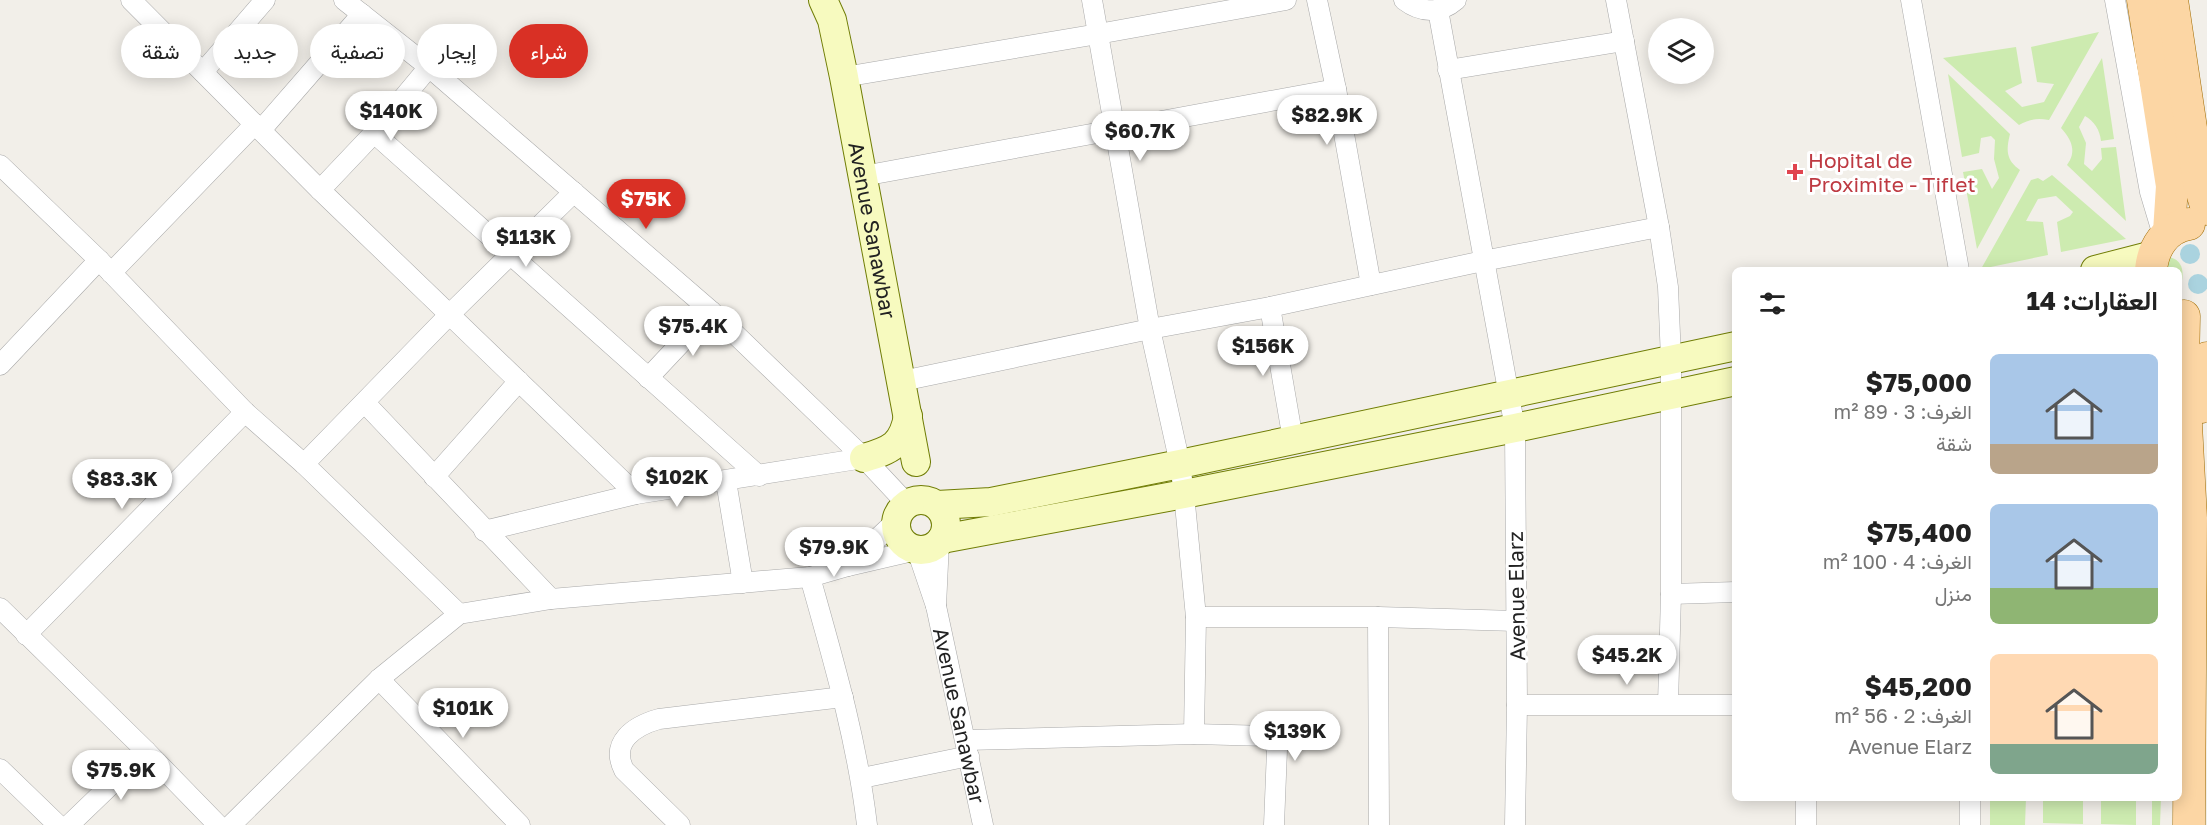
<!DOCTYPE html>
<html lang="ar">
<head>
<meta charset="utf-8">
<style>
	body { margin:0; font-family:"Golos Text",Vazirmatn,sans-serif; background:#f2f2f2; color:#222; direction:rtl; height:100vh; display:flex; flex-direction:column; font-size:22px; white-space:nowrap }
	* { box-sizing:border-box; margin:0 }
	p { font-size:20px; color:#767676 }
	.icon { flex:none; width:33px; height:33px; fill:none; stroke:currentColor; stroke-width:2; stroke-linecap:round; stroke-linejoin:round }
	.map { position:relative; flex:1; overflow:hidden; direction:ltr }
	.side { position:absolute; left:1732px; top:267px; width:450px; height:534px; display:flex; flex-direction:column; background:#fff; border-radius:9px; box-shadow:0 3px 15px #0003; direction:rtl }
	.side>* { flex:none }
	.top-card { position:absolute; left:18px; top:24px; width:570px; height:54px; direction:rtl; display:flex; gap:12px }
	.tools { position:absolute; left:1648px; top:18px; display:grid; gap:12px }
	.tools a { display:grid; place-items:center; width:66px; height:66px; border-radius:50%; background:#fff; box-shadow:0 3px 15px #0003; font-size:30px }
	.price { position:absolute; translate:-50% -51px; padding:0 14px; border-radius:21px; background:#fff; color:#222; font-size:20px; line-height:39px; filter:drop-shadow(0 2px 3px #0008) }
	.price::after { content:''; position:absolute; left:50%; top:36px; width:18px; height:14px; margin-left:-9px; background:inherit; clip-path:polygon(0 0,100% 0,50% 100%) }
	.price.active { background:#d93025; color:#fff }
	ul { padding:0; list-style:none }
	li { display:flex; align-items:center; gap:18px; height:150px; padding:0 24px }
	li span { display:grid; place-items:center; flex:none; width:168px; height:120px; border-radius:9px; color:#555 }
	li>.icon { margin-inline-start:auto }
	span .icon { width:72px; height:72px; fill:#fffc; stroke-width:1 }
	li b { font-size:26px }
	h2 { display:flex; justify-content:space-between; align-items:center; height:72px; padding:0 24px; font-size:26px }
	.chip { padding:0 21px; border-radius:27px; background:#fff; box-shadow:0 3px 15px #0003; font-size:21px; line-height:54px }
	.chip.active { background:#d93025; color:#fff }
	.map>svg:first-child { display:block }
</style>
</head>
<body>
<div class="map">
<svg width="2207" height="825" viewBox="0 0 2207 825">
	<rect width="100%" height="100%" fill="#f2efe9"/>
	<g fill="#cdebb0">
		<path d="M 2099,32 L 2049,120 C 2037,118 2029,119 2019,125 L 1943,58 L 2016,47 L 2022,83 L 2005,91 L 2022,107 L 2044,102 L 2054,84 L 2037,82 L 2031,47 Z"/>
		<path d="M 2102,58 L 2114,139 L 2101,141 C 2100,130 2094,121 2085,116 L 2079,127 L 2086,143 L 2084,164 L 2092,171 L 2102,159 L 2101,148 L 2116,147 L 2126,221 L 2067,165 C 2077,152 2072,140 2061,128 Z"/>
		<path d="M 1948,74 L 2010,134 C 2006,150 2006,160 2020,170 L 1977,249 L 1963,172 L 1982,169 L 1992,189 L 1999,178 L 1994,159 L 1995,140 L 1991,136 L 1981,138 L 1979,153 L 1962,157 Z"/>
		<path d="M 2052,175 L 2126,239 L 2061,252 L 2057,222 L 2070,216 L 2073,212 L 2056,196 L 2038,199 L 2026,221 L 2043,222 L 2048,255 L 1981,269 L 2031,180 L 2038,178 L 2043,181 Z"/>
		<path d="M 2169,257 C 2184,260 2185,275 2180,287 L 2180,270 L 2167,270 Z"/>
		<path d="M 1990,798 L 2026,798 L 2025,825 L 1990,825 Z"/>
		<path d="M 2043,798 L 2083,798 L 2083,824 L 2043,823 Z"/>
		<path d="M 2101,798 L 2136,798 L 2136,825 L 2101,824 Z"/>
		<path d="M 2152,798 L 2161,798 L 2160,825 L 2152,825 Z"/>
	</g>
	<g fill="#aad3df">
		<circle cx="2190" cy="254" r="10"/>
		<circle cx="2198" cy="284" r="10"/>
	</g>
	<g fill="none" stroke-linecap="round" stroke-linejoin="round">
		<g stroke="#a9a9a9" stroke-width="21">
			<g id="street">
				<path d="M 131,0 L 320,190 L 636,494"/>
				<path d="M 344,0 L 429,67 L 711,311 L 864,458 L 907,504"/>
				<path d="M 1092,0 L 1150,329 L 1180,464 L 1184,494 L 1196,617 L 1194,734"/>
				<path d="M 1317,0 L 1336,89 L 1371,285"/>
				<path d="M 1404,0 C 1421,13 1440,14 1456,0"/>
				<path d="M 1616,0 L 1659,227 L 1668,287 L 1671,359 L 1671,594 L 1668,704"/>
				<path d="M 1911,0 L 1959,270"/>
				<path d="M 2115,0 L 2150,192 L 2162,232"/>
				<path d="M 1438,10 L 1515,428 L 1517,705 L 1515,825"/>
				<path d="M 1448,70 L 1624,41"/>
				<path d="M 203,72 L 265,0"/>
				<path d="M 844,77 L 1098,34 L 1286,0"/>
				<path d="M 261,130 L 362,14"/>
				<path d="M 374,133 L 759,476"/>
				<path d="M 0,165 L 99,260 L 245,412 L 304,464 L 459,614"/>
				<path d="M 863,176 L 1336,89"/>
				<path d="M 320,190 L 374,133 L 429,67"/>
				<path d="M 111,273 L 255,124"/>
				<path d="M 1270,307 L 1293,440"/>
				<path d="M 0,365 L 99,260"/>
				<path d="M 648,378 L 711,311"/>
				<path d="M 902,381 L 1150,329 L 1270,307 L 1483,261 L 1659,227"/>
				<path d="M 365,403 L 551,599"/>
				<path d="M 304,464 L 450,314 L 574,192"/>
				<path d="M 434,477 L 519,381"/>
				<path d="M 726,481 L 743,583"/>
				<path d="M 895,522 L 848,566 L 917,550 L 936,606 L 939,542"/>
				<path d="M 484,531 L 636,494 L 864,458"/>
				<path d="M 810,577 C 833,659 857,740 867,825"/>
				<path d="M 1671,594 L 1736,592"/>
				<path id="s1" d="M 936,606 L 983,825"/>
				<path d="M 0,608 L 146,751 L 218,825"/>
				<path d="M 1196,617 L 1378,617 L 1516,621"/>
				<path d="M 1378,617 L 1379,825"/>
				<path d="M 26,635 L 245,412"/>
				<path d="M 379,679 L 520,825"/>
				<path d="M 1517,705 L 1736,705"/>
				<path d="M 966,740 L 1194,734 L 1268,736 L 1273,740 L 1277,750 L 1274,825"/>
				<path d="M 0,769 L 58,825"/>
				<path d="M 862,778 L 969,756"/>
				<path d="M 1970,798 L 1970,825"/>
				<path d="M 69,825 L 146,751"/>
				<path d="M 231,825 L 379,679 L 459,614 L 551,599 L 810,577 L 848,566"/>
				<path d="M 680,825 L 624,770 C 610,742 634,726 659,719 L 843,697"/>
				<path d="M 1806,825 L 1806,798"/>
			</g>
		</g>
		<g stroke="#707d05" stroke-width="30">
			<g id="secondary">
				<path id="s2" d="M 823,0 L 832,20 L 844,77 L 916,462"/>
				<path d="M 2095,270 L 2153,255"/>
				<path d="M 864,458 C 891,450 903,445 908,416"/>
				<circle cx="921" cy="525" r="25"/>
				<path d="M 937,505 L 991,502 L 1180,464 L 1736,346"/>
				<path d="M 942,539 L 1184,494 L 1515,428 L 1736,381"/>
			</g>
		</g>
		<g stroke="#a06b00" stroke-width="33">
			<g id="primary">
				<path d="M 2143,0 L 2172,186 L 2169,232"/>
				<path d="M 2172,0 L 2199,182 L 2207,209"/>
				<path d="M 2151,270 C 2153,248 2165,228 2189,224"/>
				<path d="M 2184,316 L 2183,368 L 2191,518 L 2189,825"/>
				<path d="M 2201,407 L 2207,358"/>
			</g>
		</g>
		<use href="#street" stroke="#fff" stroke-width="20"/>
		<use href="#secondary" stroke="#f7fabf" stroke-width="28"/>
		<use href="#primary" stroke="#fcd6a4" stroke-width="32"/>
	</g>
	<path fill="#e0444e" stroke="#fff" stroke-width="2" d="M1792 163h6v6h6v6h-6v6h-6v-6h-6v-6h6z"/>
	<g text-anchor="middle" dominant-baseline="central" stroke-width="6" stroke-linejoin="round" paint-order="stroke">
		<g font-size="21" fill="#be3a42" stroke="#fff" text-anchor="start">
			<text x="1808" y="160">Hopital de<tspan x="1808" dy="24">Proximite - Tiflet</tspan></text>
		</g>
		<g font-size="21" fill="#222" stroke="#fff">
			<text stroke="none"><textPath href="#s2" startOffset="236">Avenue Sanawbar</textPath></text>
			<text transform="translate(1516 596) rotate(-91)">Avenue Elarz</text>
			<text stroke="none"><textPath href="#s1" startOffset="112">Avenue Sanawbar</textPath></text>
		</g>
	</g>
</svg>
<div class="tools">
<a><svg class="icon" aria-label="layers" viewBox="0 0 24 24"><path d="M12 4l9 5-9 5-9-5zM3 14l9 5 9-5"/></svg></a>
</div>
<b class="price" style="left:391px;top:142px">$140K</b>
<b class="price" style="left:1327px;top:146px">$82.9K</b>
<b class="price" style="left:1140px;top:162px">$60.7K</b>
<b class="price active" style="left:646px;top:230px">$75K</b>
<b class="price" style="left:526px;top:268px">$113K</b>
<b class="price" style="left:693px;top:357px">$75.4K</b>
<b class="price" style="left:1263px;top:377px">$156K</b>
<b class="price" style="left:677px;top:508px">$102K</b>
<b class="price" style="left:122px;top:510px">$83.3K</b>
<b class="price" style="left:834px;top:578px">$79.9K</b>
<b class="price" style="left:1627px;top:686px">$45.2K</b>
<b class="price" style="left:463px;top:739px">$101K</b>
<b class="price" style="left:1295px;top:762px">$139K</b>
<b class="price" style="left:121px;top:801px">$75.9K</b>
<div class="top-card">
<a class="chip active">شراء</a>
<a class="chip">إيجار</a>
<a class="chip">تصفية</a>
<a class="chip">جديد</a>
<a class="chip">شقة</a>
</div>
<section class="side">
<h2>العقارات: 14<svg class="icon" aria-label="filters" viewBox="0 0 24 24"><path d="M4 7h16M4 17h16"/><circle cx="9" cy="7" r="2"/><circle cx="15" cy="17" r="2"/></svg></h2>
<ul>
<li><span style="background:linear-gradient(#a9c7e8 75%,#b9a48a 0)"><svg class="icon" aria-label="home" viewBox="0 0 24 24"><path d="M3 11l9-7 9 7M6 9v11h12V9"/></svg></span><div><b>$75,000</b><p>الغرف: 3 · 89 m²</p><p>شقة</p></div></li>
<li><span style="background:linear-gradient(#a9c7e8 70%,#8fb573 0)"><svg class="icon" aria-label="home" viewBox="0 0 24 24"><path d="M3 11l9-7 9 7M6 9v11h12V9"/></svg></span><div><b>$75,400</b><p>الغرف: 4 · 100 m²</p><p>منزل</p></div></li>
<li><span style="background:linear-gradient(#ffd9b3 75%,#7fa58c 0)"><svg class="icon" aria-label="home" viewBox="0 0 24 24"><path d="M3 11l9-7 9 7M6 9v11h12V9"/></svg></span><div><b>$45,200</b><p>الغرف: 2 · 56 m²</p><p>Avenue Elarz</p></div></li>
</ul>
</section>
</div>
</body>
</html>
